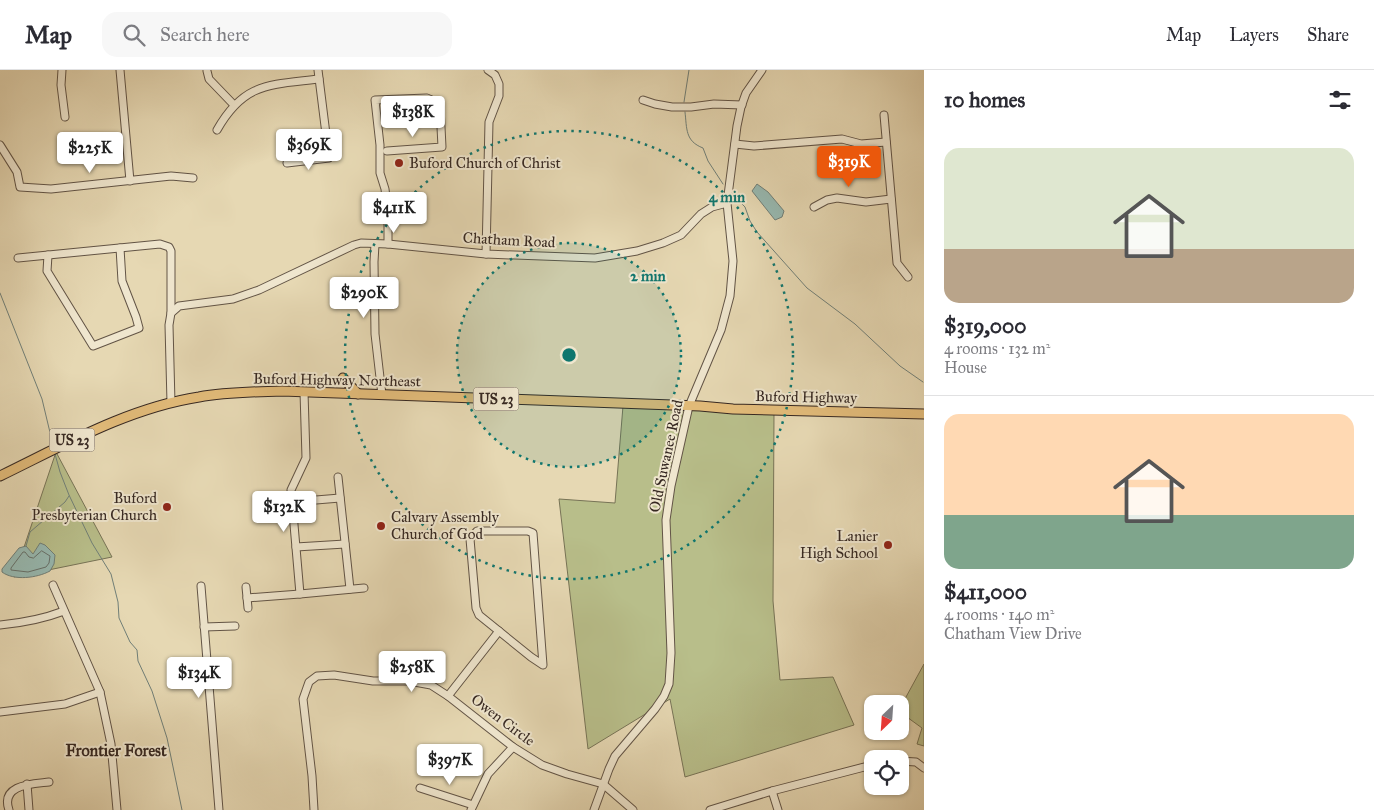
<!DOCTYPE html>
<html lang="en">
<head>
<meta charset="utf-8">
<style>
	body { margin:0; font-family:"IM FELL Great Primer",serif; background:#f7f7f7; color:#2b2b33; height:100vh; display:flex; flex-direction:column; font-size:19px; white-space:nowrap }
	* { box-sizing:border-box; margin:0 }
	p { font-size:16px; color:#7c7c81 }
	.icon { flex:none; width:28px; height:28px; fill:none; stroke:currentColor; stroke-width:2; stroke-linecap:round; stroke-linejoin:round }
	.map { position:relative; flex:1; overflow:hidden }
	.panel { display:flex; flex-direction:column; background:#fff; width:450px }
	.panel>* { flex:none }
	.needle { width:32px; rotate:205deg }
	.buttons { position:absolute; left:864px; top:625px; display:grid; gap:10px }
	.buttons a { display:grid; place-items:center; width:45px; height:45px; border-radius:10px; background:#fff; box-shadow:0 1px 4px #0004; font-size:25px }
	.price { position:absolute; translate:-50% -42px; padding:0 11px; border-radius:5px; background:#fff; color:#222; font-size:16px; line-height:32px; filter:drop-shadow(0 1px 2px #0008) }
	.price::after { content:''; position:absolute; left:50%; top:30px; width:15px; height:11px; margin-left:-8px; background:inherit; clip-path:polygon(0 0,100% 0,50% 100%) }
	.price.current { background:#ea580c; color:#fff }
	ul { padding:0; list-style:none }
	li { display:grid; align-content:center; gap:10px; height:265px; padding:0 20px }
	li+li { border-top:1px solid #e1e1e2 }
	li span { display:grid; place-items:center; height:155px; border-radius:15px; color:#555 }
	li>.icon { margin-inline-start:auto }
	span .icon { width:90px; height:90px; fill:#fffc; stroke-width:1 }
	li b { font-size:21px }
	h2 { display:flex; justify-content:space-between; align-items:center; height:60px; padding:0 20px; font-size:21px }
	header { display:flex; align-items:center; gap:30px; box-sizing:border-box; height:70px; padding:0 25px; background:#fff; border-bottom:1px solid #e1e1e2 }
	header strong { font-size:24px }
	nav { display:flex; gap:28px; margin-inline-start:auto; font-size:18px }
	.search { width:350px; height:45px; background:#f7f7f7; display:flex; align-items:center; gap:12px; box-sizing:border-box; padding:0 18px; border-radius:15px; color:#7c7c81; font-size:19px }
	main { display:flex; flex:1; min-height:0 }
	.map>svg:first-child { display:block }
</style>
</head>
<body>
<header>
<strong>Map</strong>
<div class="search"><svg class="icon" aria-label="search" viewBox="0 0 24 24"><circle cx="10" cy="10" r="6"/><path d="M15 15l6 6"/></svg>Search here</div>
<nav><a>Map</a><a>Layers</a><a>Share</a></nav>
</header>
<main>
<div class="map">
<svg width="924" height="740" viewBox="0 0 924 740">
	<rect width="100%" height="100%" fill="#e6d8b3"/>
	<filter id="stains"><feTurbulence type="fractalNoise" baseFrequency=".004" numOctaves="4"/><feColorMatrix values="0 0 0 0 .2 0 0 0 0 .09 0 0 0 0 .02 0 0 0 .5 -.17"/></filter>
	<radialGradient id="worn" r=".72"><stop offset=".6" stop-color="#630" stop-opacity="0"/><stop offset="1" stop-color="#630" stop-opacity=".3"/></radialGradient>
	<g fill="#b8be8a" stroke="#777356">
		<path d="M 623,336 L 774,342 L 773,531 L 780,610 L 833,607 L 854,655 L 685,707 L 670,629 L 588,679 L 559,429 L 615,433 Z"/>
		<path d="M 56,382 L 112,487 L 14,507 Z"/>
		<path d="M 924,594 L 924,676 L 917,674 L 922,658 L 900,642 L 900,638 Z"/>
	</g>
	<g fill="#97b9b1" stroke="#707f78">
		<path d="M 757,114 L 768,122 L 784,141 L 782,147 L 775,150 L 752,121 Z"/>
		<path d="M 40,473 L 45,475 L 55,485 L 54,494 L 50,501 C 37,508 14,511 2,502 L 2,499 L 19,478 L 26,476 L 33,484 Z"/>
	</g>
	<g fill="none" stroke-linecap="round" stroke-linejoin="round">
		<path stroke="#66706a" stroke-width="1" d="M 42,481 L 50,486 L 49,493 L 46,497 L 28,502 L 11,500 L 11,498 L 23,482 L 25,482 L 29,487 L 33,488 Z"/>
		<g stroke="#707f78" stroke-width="1">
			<path d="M 684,32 L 689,0"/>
			<path d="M 685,42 C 687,59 685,71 703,78 L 708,91 L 723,114"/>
			<path d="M 736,128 L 745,137 L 750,151 L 757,162 L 807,218 L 855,254 L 900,296 L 923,312"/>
			<path d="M 0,223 L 42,329 L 53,375"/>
			<path d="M 55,384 L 60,402 L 69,425 L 92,473 L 111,504 L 118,532 L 119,548 L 130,572 L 137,580 L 138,591 L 152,621 L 167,668 L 182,740"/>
			<path d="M 26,476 L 30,462 L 65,432 L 69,426"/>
		</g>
		<g stroke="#625446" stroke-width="9">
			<g id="minor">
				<path d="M 62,0 L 61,15 L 65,47"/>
				<path d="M 120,0 L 130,111"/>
				<path d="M 207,1 L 209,9 L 234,35"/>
				<path d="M 643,30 L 655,34 L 672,37 L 691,37 L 714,34 L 742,35"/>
				<path d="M 884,45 L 897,193 L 908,207"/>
				<path d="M 217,60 C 244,12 270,15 319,9"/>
				<path d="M 735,74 L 754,76 L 842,69 L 861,74 L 886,72"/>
				<path d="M 0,75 L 17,102 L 20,117 L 51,119 L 171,106 L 193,108"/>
				<path d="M 387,81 L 442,77 L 440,37 L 436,32 L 427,28 L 375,30 L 380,75 L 380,103 L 385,119 L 388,145 L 388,174"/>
				<path d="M 287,93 L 329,88 L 318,0"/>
				<path d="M 814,137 L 827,130 L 837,128 L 866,132 L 891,129"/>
				<path d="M 375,174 L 374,192 L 375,264 L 382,325"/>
				<path d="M 486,184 L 489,52 L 499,26 L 499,14 L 495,5 L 488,0"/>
				<path d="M 48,185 L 47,201 L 93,276 L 139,258 L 136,247 L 122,211 L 120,178"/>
				<path d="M 18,188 L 160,174 L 169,177 L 171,181 L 171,243"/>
				<path d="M 304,322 L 306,388 L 291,420 L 300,524 L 364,518"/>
				<path d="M 171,333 L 169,255 L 171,243 L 179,236 L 233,229 L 259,220 L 354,175 L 361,173 L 388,174 L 486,184 L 595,188 L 637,181 L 663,173 L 681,165 L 701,144 L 712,137 L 727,133"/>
				<path d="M 338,407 L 350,519"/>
				<path d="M 292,432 L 340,428"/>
				<path d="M 477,461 L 528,461 L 533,463 L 543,595 L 531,587 L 479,545 L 476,538 L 470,469 Z"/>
				<path d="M 296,477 L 345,474"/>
				<path d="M 53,515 L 100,622 L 111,674 L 117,740"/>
				<path d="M 201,516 L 219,740"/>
				<path d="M 246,517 L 248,538"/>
				<path d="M 247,528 L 300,524"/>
				<path d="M 0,555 C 22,553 43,549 64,541"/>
				<path d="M 204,557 L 235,556"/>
				<path d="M 448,626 L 499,561"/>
				<path d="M 0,642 L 65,634 L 100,622"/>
				<path d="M 900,691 L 916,692 L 924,698"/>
				<path d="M 27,714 L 29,740"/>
				<path d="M 420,718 L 473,735"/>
				<path d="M 772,721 L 778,740"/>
				<path d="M 9,740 C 0,714 33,714 49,712"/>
				<path d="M 314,740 L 312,706 L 303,629 L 309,612 L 317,606 L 334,605 L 373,611 L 409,611 L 431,615 L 448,626 L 513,677 L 542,695 L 567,704 L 603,714 L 633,740"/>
				<path d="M 471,740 L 488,704 L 513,677"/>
				<path d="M 594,740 L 609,699 L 615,686 L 655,639 L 664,626 L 669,614 L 671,583 L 666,450 L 671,416 L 689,336 L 721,260 L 730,226 L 733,191 L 727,133 L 737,56 L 741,37 L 746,23 L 762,0"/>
				<path d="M 710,740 L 772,721 L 872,695"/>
			</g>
		</g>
		<g stroke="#362822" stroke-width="11">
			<g id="major">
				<path d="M 343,308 L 358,324"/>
				<path d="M 0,406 C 64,375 128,338 199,327 C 226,322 254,322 282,321 L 700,336 L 733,339 L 924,344"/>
			</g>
		</g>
		<use href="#minor" stroke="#efe6ce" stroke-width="7"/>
		<use href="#major" stroke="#e3bc7a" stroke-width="9"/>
	</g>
	<circle cx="569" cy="285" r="112" fill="#0f766e" fill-opacity=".12"/>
	<g fill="none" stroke="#0f766e" stroke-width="2.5" stroke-dasharray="2.5 5">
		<circle cx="569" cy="285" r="112"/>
		<circle cx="569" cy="285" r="224"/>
	</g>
	<g fill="#8f2418" stroke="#efe6ce" stroke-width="2">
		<circle cx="399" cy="93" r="5"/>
		<circle cx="167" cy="437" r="5"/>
		<circle cx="381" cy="456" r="5"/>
		<circle cx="888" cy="475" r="5"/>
	</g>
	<g text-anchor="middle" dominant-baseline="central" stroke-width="4" stroke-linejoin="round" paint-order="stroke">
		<g fill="#efe6ce" stroke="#6e6156" stroke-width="1">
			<rect x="473.5" y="317.5" width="45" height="23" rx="4"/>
			<rect x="49.5" y="358.5" width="45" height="23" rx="4"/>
		</g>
		<g font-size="14" font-weight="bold" fill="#362822">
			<text x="496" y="329">US 23</text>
			<text x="72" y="370">US 23</text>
		</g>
		<g font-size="15" fill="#362822" stroke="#efe6ce" text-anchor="start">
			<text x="409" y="93">Buford Church of Christ</text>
			<text x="157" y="428" text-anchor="end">Buford<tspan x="157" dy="17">Presbyterian Church</tspan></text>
			<text x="391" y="447">Calvary Assembly<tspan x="391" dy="17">Church of God</tspan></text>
			<text x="878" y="466" text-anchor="end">Lanier<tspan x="878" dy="17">High School</tspan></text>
		</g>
		<g font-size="15" fill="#362822" stroke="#efe6ce">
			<text transform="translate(509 170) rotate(3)">Chatham Road</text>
			<text transform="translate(337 310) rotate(1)">Buford Highway Northeast</text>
			<text transform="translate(806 327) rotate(1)">Buford Highway</text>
			<text transform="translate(666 386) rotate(-78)">Old Suwanee Road</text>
			<text transform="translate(503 650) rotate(37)">Owen Circle</text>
		</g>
		<g font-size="16" font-weight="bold" fill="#362822" stroke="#efe6ce">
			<text x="116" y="680">Frontier Forest</text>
		</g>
	</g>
	<circle cx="569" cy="285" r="8" fill="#0f766e" stroke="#efe6ce" stroke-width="2.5"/>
	<g font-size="15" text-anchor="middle" font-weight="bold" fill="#0f766e" stroke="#efe6ce" stroke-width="4" stroke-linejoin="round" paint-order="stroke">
		<text x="727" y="132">4 min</text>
		<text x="648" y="211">2 min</text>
	</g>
	<rect width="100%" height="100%" filter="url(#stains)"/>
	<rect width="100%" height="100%" fill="url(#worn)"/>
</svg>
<div class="buttons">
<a><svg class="needle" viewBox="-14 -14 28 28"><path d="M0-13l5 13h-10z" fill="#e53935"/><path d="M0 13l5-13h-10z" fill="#7c7c81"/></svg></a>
<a><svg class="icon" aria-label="locate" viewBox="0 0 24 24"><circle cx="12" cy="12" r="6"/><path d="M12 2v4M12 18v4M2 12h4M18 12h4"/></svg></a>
</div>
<b class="price" style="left:413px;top:68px">$138K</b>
<b class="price" style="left:309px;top:101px">$369K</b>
<b class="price" style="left:90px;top:104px">$225K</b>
<b class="price current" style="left:849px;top:118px">$319K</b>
<b class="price" style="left:394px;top:164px">$411K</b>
<b class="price" style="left:364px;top:249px">$290K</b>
<b class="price" style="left:284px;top:463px">$132K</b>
<b class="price" style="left:412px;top:623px">$258K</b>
<b class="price" style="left:199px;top:629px">$134K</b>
<b class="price" style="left:450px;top:716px">$397K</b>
</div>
<section class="panel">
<h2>10 homes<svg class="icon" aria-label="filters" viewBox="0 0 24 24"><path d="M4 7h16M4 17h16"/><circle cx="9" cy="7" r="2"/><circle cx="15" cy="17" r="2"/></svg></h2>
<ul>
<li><span style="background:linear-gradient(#dfe7d0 65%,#b9a48a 0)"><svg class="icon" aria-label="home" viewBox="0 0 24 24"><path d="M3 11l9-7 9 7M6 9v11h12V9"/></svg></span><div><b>$319,000</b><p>4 rooms · 132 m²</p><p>House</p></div></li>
<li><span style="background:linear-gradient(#ffd9b3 65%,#7fa58c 0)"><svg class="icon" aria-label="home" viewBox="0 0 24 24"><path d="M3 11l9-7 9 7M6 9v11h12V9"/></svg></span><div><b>$411,000</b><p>4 rooms · 140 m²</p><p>Chatham View Drive</p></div></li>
</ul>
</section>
</main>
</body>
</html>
